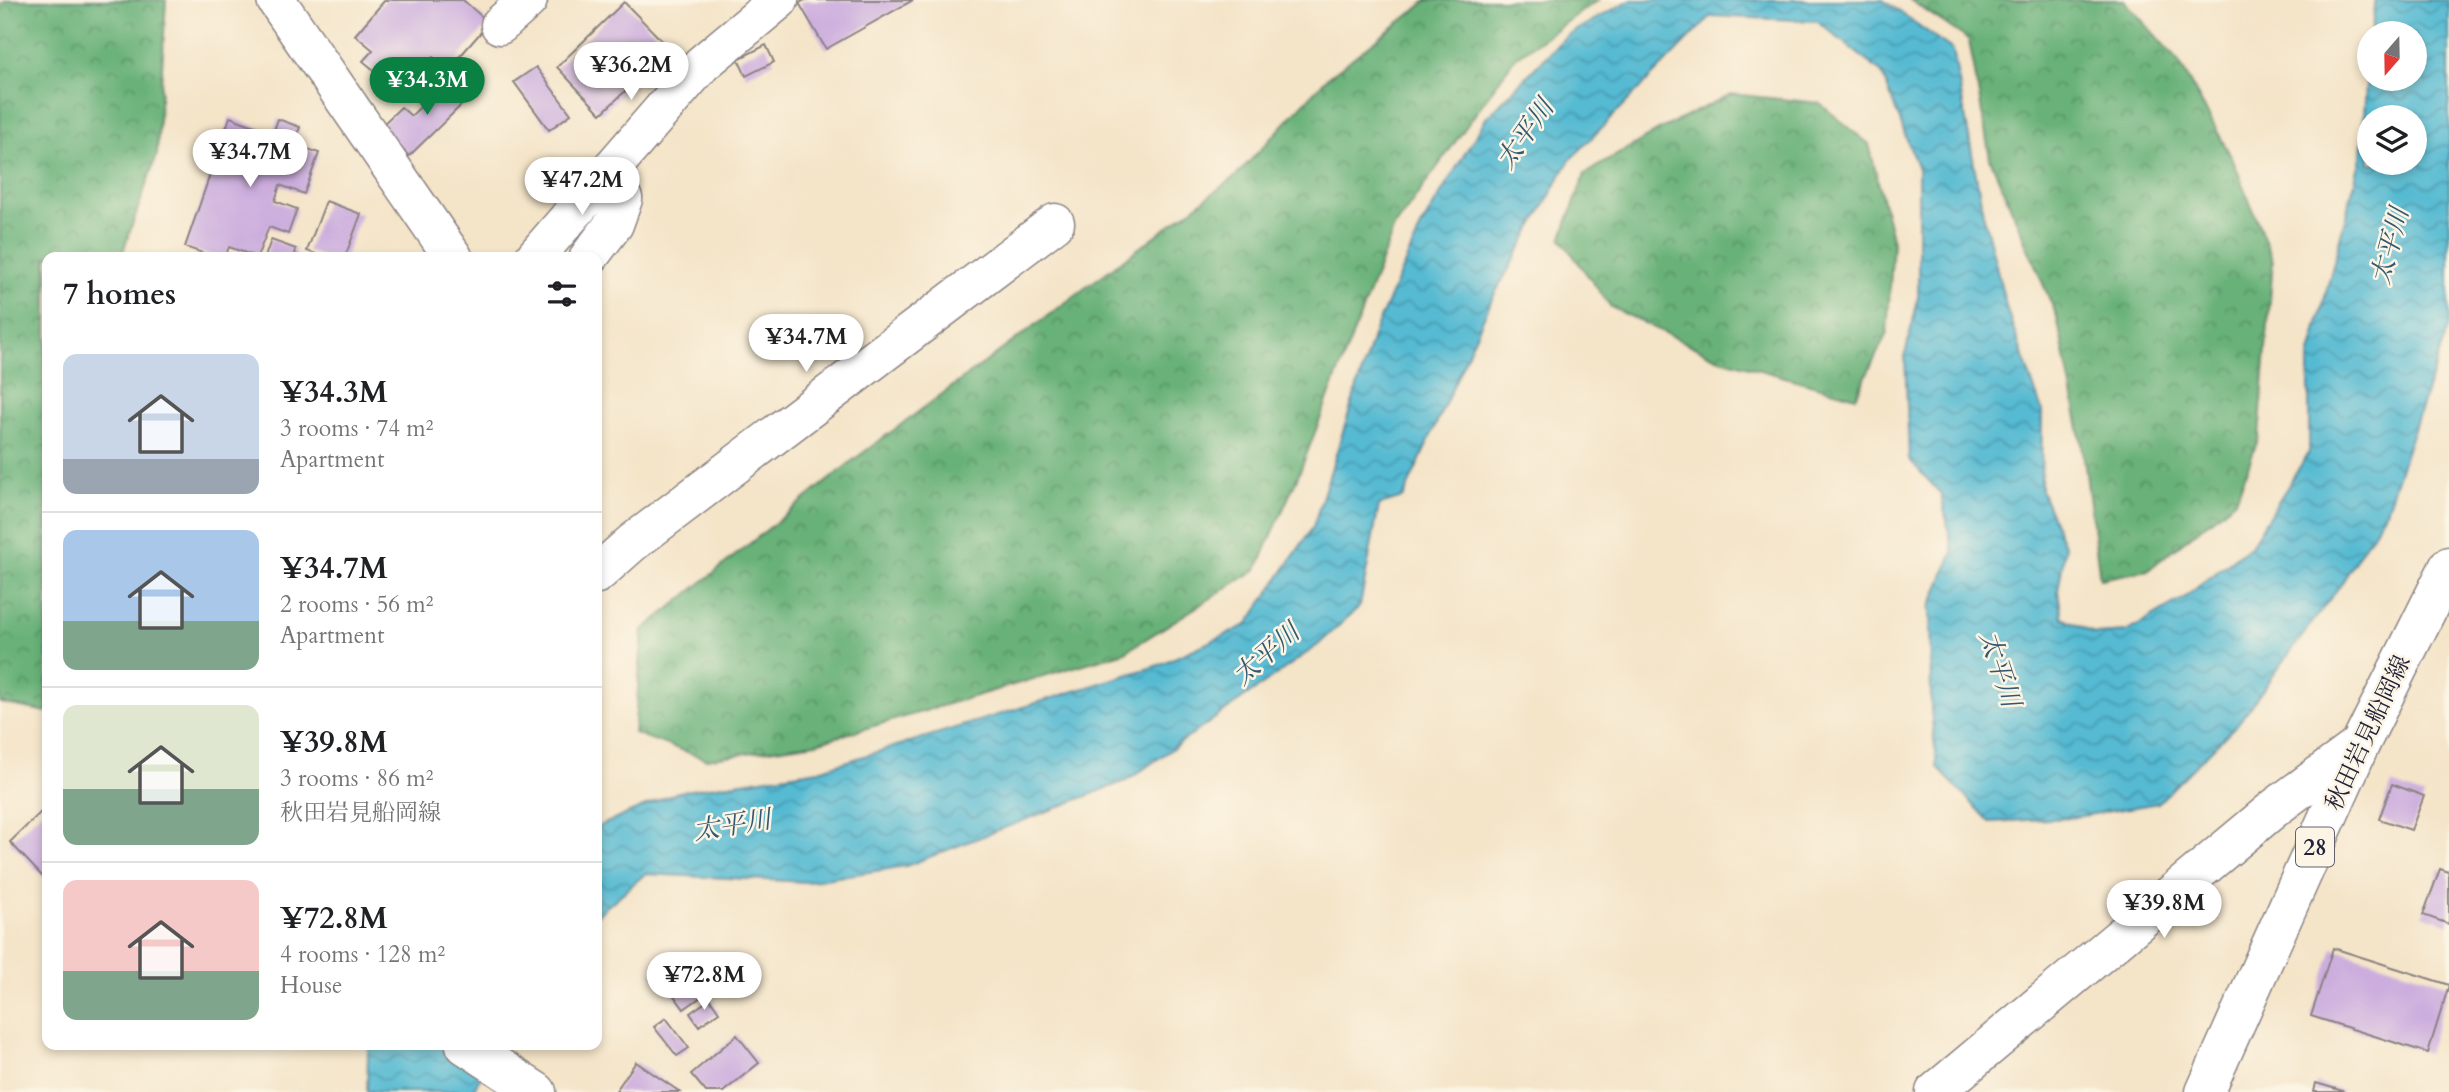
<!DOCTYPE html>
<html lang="en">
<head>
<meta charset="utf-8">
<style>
	body { margin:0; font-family:Cardo,"Noto Serif JP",serif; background:#f6f6f6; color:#202124; height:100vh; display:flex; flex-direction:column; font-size:26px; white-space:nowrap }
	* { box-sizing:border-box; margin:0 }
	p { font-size:23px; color:#757577 }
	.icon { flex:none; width:38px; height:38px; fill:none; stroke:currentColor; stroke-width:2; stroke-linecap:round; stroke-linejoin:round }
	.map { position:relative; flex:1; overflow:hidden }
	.drawer { position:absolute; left:42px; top:252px; width:560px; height:798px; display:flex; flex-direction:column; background:#fff; border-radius:14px; box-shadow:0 4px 10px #0003 }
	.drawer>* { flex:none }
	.needle { width:46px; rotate:200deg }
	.controls { position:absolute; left:2357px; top:21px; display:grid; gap:14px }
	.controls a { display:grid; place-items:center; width:70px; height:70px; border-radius:50%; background:#fff; box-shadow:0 4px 10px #0003; font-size:35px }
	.price { position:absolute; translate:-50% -60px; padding:0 16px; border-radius:24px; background:#fff; color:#222; font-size:23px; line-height:46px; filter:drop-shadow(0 2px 4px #0008) }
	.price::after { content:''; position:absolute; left:50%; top:42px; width:21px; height:16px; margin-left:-10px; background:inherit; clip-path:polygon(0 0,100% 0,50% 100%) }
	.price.selected { background:#0b8043; color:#fff }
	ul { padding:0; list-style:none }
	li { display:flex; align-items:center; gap:21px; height:175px; padding:0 21px }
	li+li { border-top:2px solid #e0e0e0 }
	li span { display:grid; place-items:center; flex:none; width:196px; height:140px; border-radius:14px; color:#555 }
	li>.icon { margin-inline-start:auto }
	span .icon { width:84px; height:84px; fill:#fffc; stroke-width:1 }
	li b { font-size:30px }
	h2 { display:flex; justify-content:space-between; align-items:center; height:84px; padding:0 21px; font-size:30px }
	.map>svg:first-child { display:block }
</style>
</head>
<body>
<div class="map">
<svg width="2449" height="1092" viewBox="0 0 2449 1092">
	<defs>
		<pattern id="forest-crowns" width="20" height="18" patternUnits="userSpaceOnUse" patternTransform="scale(1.75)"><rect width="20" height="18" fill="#67b178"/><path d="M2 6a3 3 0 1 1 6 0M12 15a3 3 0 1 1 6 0" fill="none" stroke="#549064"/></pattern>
		<pattern id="water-waves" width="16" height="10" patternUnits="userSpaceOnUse" patternTransform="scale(1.75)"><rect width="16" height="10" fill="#54bad2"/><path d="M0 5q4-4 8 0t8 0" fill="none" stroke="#4597ac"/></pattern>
	</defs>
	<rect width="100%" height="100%" fill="#fcf5e5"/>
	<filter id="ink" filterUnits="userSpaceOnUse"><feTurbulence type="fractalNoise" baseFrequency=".0143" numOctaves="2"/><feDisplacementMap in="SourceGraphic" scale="14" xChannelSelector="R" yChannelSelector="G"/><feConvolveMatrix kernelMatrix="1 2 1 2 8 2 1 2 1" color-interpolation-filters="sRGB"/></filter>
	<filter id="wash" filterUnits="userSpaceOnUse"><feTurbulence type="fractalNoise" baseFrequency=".00686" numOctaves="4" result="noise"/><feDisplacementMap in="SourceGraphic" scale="28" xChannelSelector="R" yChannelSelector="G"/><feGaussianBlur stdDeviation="1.57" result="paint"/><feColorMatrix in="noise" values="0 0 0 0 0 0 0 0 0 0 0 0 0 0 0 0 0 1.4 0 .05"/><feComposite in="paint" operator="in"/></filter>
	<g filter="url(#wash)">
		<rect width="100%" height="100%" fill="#f4e4c8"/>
		<g fill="url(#forest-crowns)" stroke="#446a5a" stroke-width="2">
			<path d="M 7,0 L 166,0 L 157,154 L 121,257 L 47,257 L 47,712 L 0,703 L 0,5 Z"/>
			<path d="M 1428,0 L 1598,0 L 1515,58 L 1394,228 L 1300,471 L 1257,569 L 1125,652 L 816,743 L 706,759 L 634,733 L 643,630 L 852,461 L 1236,176 L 1327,78 Z"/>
			<path d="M 1910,0 L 2124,0 L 2179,62 L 2233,160 L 2273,261 L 2259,437 L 2236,500 L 2148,570 L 2100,579 L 2082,444 L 2057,317 L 1990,158 L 1969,40 Z"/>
			<path d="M 1731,94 L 1819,103 L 1869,144 L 1893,242 L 1887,333 L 1856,397 L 1717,358 L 1611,307 L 1561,239 L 1585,174 L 1657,131 Z"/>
		</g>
		<g fill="url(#water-waves)" stroke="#3b6e86" stroke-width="2" fill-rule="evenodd">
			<path d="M 1630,0 L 1883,0 L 1953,50 L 1983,213 L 2007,310 L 2042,411 L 2041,490 L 2065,548 L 2058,591 L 2062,617 L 2095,634 L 2127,632 L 2184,598 L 2251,545 L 2309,452 L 2309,358 L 2361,157 L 2369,44 L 2370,79 L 2415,79 L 2415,33 L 2371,33 L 2376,0 L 2449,0 L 2449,325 L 2386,511 L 2341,584 L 2238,723 L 2158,803 L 2070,818 L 1990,822 L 1937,767 L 1931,710 L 1930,608 L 1953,552 L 1941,494 L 1909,459 L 1905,355 L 1918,299 L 1918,169 L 1882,73 L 1817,21 L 1711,16 L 1569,161 L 1492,299 L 1403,498 L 1379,505 L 1360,606 L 1318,645 L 1128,780 L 906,866 L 806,882 L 645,874 L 597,915 L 597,827 L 678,792 L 819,770 L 1159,665 L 1247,625 L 1313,527 L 1375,330 L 1421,227 L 1486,118 L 1567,35 ZM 2370,117 L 2415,117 L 2415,163 L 2370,163 Z"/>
			<path d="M 372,1045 L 499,1045 L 472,1092 L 367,1092 L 368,1051 Z"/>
		</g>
		<g id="blocks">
			<g fill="#ccadde">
				<path d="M 385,0 L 463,0 L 489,23 L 448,70 L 433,57 L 408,86 L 388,69 L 381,76 L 363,61 L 373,50 L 355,35 Z"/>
				<path d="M 805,0 L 913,0 L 826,49 L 799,3 Z"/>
				<path d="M 624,2 L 672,51 L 654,69 L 657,73 L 643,86 L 637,80 L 601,114 L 557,67 Z"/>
				<path d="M 766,45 L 774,62 L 746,76 L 738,59 Z"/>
				<path d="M 536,67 L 571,114 L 549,130 L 514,82 Z"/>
				<path d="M 469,75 L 480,87 L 409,156 L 380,127 L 401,107 L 411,116 L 438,90 L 446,98 Z"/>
				<path d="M 230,117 L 273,133 L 278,119 L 300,127 L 294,144 L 319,153 L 304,194 L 280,185 L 275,201 L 297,209 L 288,234 L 269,227 L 257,257 L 229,247 L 225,257 L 214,257 L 185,247 Z"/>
				<path d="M 326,201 L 361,214 L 345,257 L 324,257 L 307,251 Z"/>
				<path d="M 271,240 L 296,249 L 295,254 L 303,257 L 265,257 Z"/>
				<path d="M 2392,784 L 2424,796 L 2411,830 L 2379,819 Z"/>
				<path d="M 47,806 L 47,871 L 42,876 L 10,842 Z"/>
				<path d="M 2440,869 L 2449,872 L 2449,924 L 2423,915 Z"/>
				<path d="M 2333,948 L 2449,985 L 2428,1053 L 2311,1016 Z"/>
				<path d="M 670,960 L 675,967 L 682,961 L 705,994 L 684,1009 L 661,978 L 656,981 L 651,974 Z"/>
				<path d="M 710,999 L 719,1012 L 699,1026 L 690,1013 Z"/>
				<path d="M 666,1018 L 689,1048 L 677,1056 L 654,1027 Z"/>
				<path d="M 737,1035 L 759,1063 L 723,1092 L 706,1092 L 691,1074 Z"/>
				<path d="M 636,1062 L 680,1092 L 615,1092 Z"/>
				<path d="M 2316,1083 L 2343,1091 L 2342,1092 L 2314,1092 Z"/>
			</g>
		</g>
	</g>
	<g filter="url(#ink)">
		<use href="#blocks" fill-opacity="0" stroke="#8b8382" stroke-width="2"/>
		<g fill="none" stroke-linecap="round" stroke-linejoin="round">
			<g stroke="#8b8382" stroke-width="41">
				<g id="minor">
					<path d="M 276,0 L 453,257"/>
					<path d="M 500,25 L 528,0"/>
					<path d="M 535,257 L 702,64 L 779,0"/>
					<path d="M 589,257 L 614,224 L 623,199 L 606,176"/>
					<path d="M 597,574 L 632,543 L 1055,223"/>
					<path d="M 465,1045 L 537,1092"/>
					<path d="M 1935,1092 L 2276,807 L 2360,745"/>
				</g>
			</g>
			<g stroke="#8b8382" stroke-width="41">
				<path id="primary" d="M 2205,1092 L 2360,745 L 2449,566"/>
			</g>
			<use href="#minor" stroke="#fff" stroke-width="38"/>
			<use href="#primary" stroke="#fff" stroke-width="38"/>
		</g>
	</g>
	<g text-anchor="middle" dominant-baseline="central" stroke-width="5" stroke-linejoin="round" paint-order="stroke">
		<rect fill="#fcf5e5" stroke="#63616e" stroke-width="2" x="2296" y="827.5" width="38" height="39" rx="5"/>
		<g font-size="23" font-weight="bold" fill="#22223b">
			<text x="2315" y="847">28</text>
		</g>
		<g font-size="24" fill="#22223b" stroke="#fcf5e5">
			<text transform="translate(2368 733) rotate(-65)">秋田岩見船岡線</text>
		</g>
		<g font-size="26" font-style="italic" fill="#345770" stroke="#fcf5e5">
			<text transform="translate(1525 134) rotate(-55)">太平川</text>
			<text transform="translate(2390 246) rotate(-75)">太平川</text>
			<text transform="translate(1266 654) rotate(-41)">太平川</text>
			<text transform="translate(2000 669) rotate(72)">太平川</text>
			<text transform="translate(732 825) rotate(-9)">太平川</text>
		</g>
	</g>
</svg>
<div class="controls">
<a><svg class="needle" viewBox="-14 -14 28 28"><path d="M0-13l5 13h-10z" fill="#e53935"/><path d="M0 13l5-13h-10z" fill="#757577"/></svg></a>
<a><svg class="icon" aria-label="layers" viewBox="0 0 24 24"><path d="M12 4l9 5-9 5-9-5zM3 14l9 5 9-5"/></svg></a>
</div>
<b class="price" style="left:631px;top:102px">¥36.2M</b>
<b class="price selected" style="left:427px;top:117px">¥34.3M</b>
<b class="price" style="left:250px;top:189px">¥34.7M</b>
<b class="price" style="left:582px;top:217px">¥47.2M</b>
<b class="price" style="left:806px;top:374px">¥34.7M</b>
<b class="price" style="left:2164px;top:940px">¥39.8M</b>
<b class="price" style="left:704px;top:1012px">¥72.8M</b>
<section class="drawer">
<h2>7 homes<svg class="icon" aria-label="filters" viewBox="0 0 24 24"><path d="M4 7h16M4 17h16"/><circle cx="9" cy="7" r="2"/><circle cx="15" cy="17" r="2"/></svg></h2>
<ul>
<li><span style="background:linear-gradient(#c9d6e8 75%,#9aa5b1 0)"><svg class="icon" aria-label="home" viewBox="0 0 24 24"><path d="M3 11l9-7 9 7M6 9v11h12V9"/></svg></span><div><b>¥34.3M</b><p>3 rooms · 74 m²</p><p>Apartment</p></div></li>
<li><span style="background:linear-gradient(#a9c7e8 65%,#7fa58c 0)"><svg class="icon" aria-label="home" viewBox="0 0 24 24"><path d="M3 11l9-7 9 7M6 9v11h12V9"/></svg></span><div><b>¥34.7M</b><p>2 rooms · 56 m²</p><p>Apartment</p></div></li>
<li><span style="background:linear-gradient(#dfe7d0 60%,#7fa58c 0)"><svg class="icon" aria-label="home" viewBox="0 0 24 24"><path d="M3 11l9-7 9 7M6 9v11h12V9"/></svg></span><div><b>¥39.8M</b><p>3 rooms · 86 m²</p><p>秋田岩見船岡線</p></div></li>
<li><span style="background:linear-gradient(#f6c9c9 65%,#7fa58c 0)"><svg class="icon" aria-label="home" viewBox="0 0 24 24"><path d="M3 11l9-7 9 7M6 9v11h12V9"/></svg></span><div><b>¥72.8M</b><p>4 rooms · 128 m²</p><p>House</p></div></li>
</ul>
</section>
</div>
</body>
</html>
